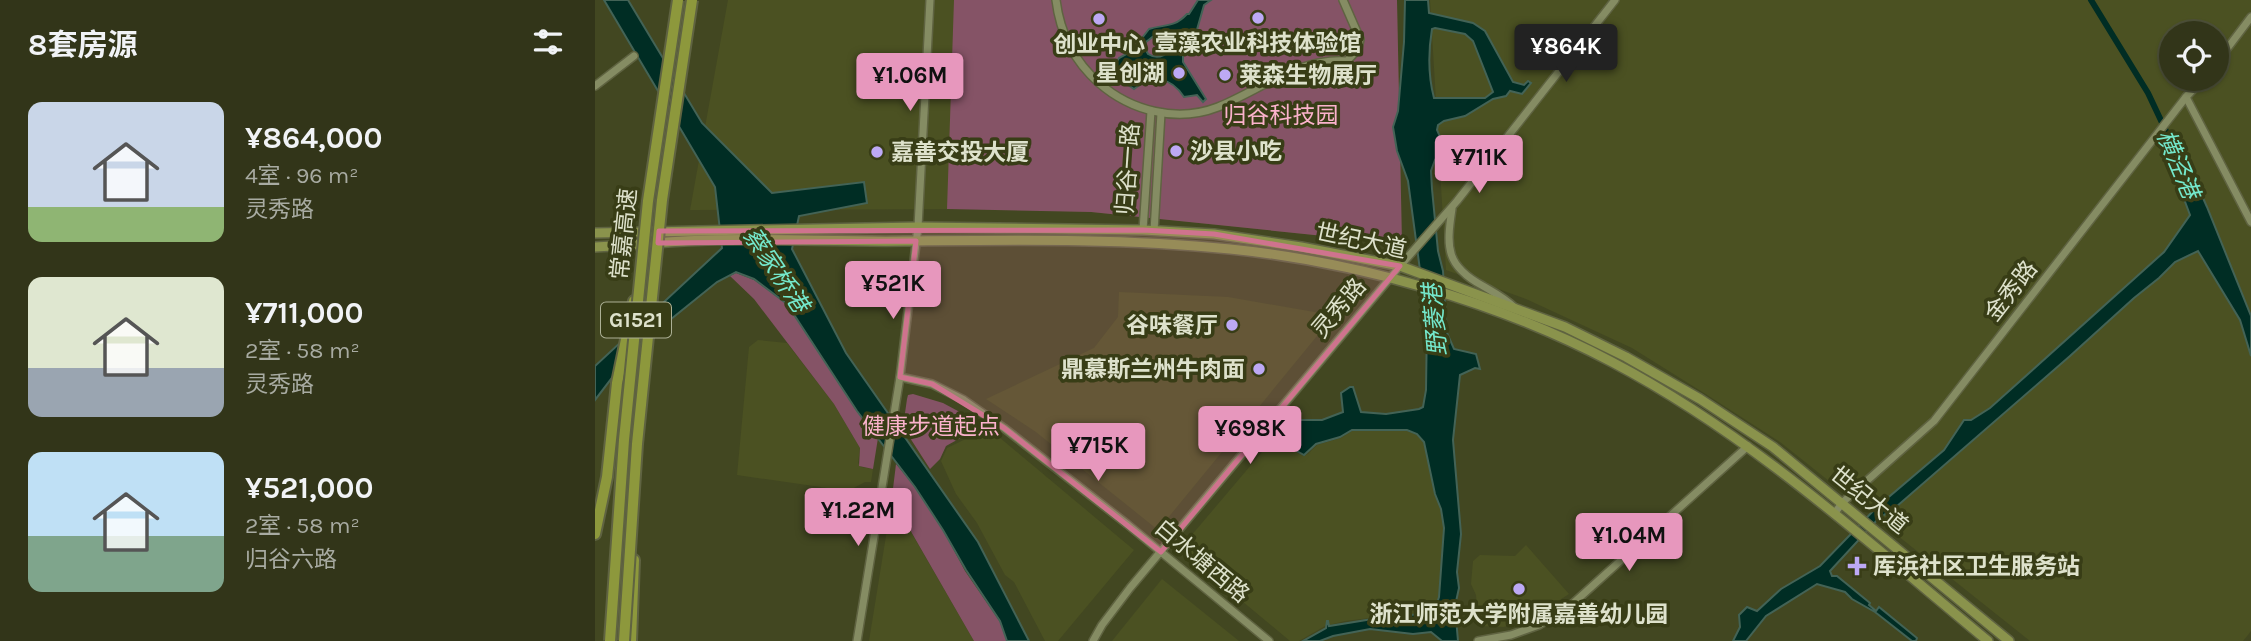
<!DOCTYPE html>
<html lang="zh">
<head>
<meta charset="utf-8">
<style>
	body { margin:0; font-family:Karla,"Noto Sans SC",sans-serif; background:#3a3d22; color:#f1f3f6; height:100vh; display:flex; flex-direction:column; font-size:26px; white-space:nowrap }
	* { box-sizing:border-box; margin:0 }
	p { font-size:23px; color:#a8aba2 }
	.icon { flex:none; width:38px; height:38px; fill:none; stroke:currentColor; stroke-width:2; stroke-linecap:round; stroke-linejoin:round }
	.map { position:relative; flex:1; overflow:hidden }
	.details { display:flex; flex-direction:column; background:#323519; width:595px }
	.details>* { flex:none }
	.controls { position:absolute; left:1564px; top:21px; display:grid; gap:14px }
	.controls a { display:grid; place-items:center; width:70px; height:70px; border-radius:50%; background:#323519; box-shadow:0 2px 5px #0004,0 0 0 2px #4d5038; font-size:35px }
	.price { position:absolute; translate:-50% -60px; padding:0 16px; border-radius:7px; background:#e797bd; color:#111; font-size:23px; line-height:46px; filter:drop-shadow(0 2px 4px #0008) }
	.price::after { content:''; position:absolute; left:50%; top:42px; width:21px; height:16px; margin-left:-10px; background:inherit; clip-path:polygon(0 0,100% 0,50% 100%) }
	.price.on { background:#222; color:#fff }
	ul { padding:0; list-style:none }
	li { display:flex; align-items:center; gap:21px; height:175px; padding:0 28px }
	li span { display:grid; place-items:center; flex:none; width:196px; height:140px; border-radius:14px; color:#555 }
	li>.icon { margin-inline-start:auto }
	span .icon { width:84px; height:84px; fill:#fffc; stroke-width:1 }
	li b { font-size:30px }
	h2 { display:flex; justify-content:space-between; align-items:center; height:84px; padding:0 28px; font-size:30px }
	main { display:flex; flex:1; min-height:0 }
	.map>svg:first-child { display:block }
</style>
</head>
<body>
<main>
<section class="details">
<h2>8套房源<svg class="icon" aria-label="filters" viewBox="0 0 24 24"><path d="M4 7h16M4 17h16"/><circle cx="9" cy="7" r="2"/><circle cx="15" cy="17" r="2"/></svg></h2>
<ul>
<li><span style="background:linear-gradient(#c9d6e8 75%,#8fb573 0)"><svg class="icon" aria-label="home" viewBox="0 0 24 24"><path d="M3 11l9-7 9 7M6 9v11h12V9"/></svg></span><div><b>¥864,000</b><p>4室 · 96 m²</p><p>灵秀路</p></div></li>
<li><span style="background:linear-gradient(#dfe7d0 65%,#9aa5b1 0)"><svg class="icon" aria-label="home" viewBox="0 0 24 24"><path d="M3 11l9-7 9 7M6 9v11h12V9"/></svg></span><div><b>¥711,000</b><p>2室 · 58 m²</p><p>灵秀路</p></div></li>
<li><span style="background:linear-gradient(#bfe0f5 60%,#7fa58c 0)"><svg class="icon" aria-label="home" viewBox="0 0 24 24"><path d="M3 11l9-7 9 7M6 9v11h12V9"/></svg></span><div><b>¥521,000</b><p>2室 · 58 m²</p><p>归谷六路</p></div></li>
</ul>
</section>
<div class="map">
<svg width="1656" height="641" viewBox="0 0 1656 641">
	<rect width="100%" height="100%" fill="#424721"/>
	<g fill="#4b5122" fill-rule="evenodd">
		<path d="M 133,0 L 802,0 L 807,244 L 496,212 L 391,209 L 95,210 Z"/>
		<path d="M 835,0 L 1656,0 L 1656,631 L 1653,635 L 1648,641 L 1435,641 L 1185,442 L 1109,393 L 1037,348 L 931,299 L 851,270 ZM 1577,33 L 1622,33 L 1622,79 L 1577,79 Z"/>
		<path d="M 524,292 L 633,297 L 725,313 L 731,325 L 563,530 L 441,432 L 391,399 L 499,348 L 523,317 Z"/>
		<path d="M 163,340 L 192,343 L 239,404 L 265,448 L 263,463 L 266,467 L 278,469 L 276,482 L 270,482 L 253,491 L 142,475 L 154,347 Z"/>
		<path d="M 757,431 L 812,431 L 822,435 L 828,442 L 834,459 L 840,494 L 845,505 L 849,528 L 844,599 L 838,612 L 816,615 L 809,618 L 790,616 L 750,621 L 730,626 L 704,641 L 695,641 L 594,557 L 590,543 L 678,439 L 708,456 L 713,454 L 722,445 L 746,438 Z"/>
		<path d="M 391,432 L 404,437 L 539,550 L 463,641 L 450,641 L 419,582 L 410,575 L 382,523 L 361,494 L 346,461 L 352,448 L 381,434 Z"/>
		<path d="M 299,501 L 320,539 L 379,641 L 274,641 L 296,505 Z"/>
		<path d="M 931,545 L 974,594 L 940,616 L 909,627 L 886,626 L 883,623 L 881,595 L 876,584 L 878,561 L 885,555 L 920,556 Z"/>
		<path d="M 567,579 L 644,641 L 517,641 Z"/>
	</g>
	<g fill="#855366">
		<path d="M 359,0 L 802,0 L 807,244 L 496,212 L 352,209 Z"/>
		<path d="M 141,273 L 159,280 L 192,304 L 222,348 L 245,385 L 283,438 L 278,469 L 264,466 L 265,448 L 239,404 L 159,299 L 135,276 Z"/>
		<path d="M 318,394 L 348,403 L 389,425 L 351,446 L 345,459 L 335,469 L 308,427 L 312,399 L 313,395 Z"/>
		<path d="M 301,464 L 320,487 L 348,530 L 370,571 L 405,622 L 412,641 L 379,641 L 299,502 L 296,505 Z"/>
	</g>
	<g fill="#002d24" stroke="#436356" stroke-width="2" fill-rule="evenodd">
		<path d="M 9,0 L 33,0 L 107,123 L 177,193 L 269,182 L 272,203 L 204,216 L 197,249 L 251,353 L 383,542 L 434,641 L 412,641 L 405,621 L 371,570 L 348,530 L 320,487 L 262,411 L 192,304 L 159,279 L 141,272 L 122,282 L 39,349 L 0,400 L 0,366 L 127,248 L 120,187 Z"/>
		<path d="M 603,0 L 616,0 L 609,5 L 601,33 L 588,55 L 588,62 L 611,99 L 608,102 L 602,95 L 589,97 C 576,77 558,74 539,89 L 526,80 L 521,63 L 524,58 L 537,51 L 554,29 C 570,24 579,28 592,14 L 594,14 ZM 560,35 L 576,36 L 579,42 C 575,54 564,61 553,54 L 550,48 L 551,42 Z"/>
		<path d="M 810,0 L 833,0 L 834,13 L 878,23 L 890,31 L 918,82 L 929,85 L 933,81 L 936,83 L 927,94 L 915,91 L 911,96 L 898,99 L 870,116 L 849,121 L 843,125 L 842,130 L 849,146 L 840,160 L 836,171 L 837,189 L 843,251 L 848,271 L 852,333 L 859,349 L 881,354 L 885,369 L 880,368 L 865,375 L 858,440 L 866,534 L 862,572 L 864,588 L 860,606 L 863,641 L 847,641 L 836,632 L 818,634 L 775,629 L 738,636 L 725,641 L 708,641 L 731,628 L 732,621 L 733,621 L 734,626 L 790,617 L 809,618 L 816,615 L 839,612 L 844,597 L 849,528 L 846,509 L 840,494 L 829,442 L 822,434 L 812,430 L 757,430 L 745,437 L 721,444 L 709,455 L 682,440 L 701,420 L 727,420 L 748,412 L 746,393 L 755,387 L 758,387 L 766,412 L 791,414 L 824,409 L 828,407 L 831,390 L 832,322 L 813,181 L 802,151 L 798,127 L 803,111 L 809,42 ZM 840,28 L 870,34 L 878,41 L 898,92 L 890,98 L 839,98 C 833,75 833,53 837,29 Z"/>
		<path d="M 1580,135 L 1612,207 L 1656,316 L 1656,356 L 1645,320 L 1603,251 L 1580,262 L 1564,278 L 1539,298 L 1475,356 L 1301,507 L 1283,519 L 1235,571 L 1237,576 L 1242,576 L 1275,603 L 1274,605 L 1281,611 L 1284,607 L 1322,638 L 1321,641 L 1317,641 L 1280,612 L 1257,599 L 1250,592 L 1222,584 L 1171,616 L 1151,641 L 1138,641 L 1145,627 L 1144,615 L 1152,607 L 1162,611 L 1186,589 L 1225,566 L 1282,507 L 1349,450 L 1369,420 L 1376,420 L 1395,408 L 1569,252 L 1595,215 L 1570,148 Z"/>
	</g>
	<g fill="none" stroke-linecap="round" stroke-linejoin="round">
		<path stroke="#002d24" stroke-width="6" d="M 1496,0 L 1553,93 L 1579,148"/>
		<g stroke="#5f6341" stroke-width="10">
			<g id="minor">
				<path d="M 461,0 C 465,33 479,61 504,83 C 536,111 582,123 623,107 C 665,90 705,57 752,61 L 763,49 L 765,39 L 748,0"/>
				<path d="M 1622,62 L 1656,17"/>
				<path d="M 0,86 L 39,56"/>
				<path d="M 1591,97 L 1656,222"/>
				<path d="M 857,209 C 851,248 851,266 888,286 C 900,293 910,298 920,308"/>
				<path d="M 548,230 L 556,111"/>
				<path d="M 559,231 L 566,113"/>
				<path d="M 305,377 L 337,384 L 369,400 L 409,428 L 532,524 L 674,641"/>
				<path d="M 1239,514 L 1248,502 L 1339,421 L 1591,97 L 1608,79"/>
				<path d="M 262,641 L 305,377 L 323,227 L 335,0"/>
				<path d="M 498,641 L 507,625 L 535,588 L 805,266 L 862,201 L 1020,0"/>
				<path d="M 883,641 L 916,635 L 944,625 L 974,607 L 1153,446"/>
			</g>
		</g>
		<g stroke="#5f6341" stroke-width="12">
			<g id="major">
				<path d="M 0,233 L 323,227 L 548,230 L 619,234 L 706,247 L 805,266 L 970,327 L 1031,357 L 1105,399 L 1178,447 L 1414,641"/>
				<path d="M 0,247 C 38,245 75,241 113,240 C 179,238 244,242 310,241 C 418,240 527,238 635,249 C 764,262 903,302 1017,362 C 1156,435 1273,542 1393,641"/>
			</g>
		</g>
		<g stroke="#5f6341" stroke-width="14">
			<g id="highway">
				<path d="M 0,534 L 12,477 L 22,383 L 39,301"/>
				<path d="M 36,641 L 39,560"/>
			</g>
		</g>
		<use href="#minor" stroke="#858c63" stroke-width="7"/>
		<use href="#major" stroke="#8a934c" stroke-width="9"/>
		<use href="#highway" stroke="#8d983c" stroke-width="10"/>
		<g stroke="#5f6341" stroke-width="14" stroke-linecap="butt">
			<g id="highway-bridge">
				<path d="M 15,641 L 29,440 L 53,201 L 83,0"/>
				<path d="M 29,641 L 42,444 L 67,200 L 97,0"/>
			</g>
		</g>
		<use href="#highway-bridge" stroke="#8d983c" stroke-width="10"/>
	</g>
	<path fill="#cf738e" fill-opacity="0.2" stroke="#cf738e" stroke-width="5" stroke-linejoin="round" d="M 548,230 L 619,234 L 805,266 L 566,552 L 409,428 L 337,384 L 305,377 L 321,241 L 63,243 L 64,231 Z"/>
	<g fill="#bda9f5" stroke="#383d16" stroke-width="2.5">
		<circle cx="663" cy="18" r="7"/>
		<circle cx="504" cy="19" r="7"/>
		<circle cx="584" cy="73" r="7"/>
		<circle cx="630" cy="75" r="7"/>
		<circle cx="581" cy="151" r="7"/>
		<circle cx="282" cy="152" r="7"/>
		<circle cx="637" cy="325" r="7"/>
		<circle cx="664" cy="369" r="7"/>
		<path d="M1258.5 555.5h7v7h7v7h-7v7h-7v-7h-7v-7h7z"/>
		<circle cx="924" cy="589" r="7"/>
	</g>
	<g text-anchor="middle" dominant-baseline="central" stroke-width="7" stroke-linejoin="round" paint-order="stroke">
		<rect fill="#383d16" stroke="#acb095" stroke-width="2" x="6" y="302.5" width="70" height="35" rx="5"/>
		<g font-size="21" font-weight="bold" fill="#dee2cc">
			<text x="41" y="320">G1521</text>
		</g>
		<g font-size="23" font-weight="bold" fill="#dee2cc" stroke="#383d16" text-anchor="start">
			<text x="663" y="43" text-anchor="middle">壹藻农业科技体验馆</text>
			<text x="504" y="44" text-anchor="middle">创业中心</text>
			<text x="570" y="73" text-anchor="end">星创湖</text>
			<text x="644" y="75">莱森生物展厅</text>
			<text x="595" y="151">沙县小吃</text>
			<text x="296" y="152">嘉善交投大厦</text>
			<text x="623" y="325" text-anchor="end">谷味餐厅</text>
			<text x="650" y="369" text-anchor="end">鼎慕斯兰州牛肉面</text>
			<text x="1278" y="566">厍浜社区卫生服务站</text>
			<text x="924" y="614" text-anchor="middle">浙江师范大学附属嘉善幼儿园</text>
		</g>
		<g font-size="23" fill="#fbb2cc" stroke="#383d16">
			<text x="686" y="115">归谷科技园</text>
			<text x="336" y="426">健康步道起点</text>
		</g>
		<g font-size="23" fill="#dee2cc" stroke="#383d16">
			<text transform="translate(533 169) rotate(-86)">归谷一路</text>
			<text transform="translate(29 234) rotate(-84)">常嘉高速</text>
			<text transform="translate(766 241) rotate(12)">世纪大道</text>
			<text transform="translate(1416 291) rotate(-52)">金秀路</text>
			<text transform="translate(744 308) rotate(-50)">灵秀路</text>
			<text transform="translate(1274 500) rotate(39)">世纪大道</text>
			<text transform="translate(607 561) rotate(40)">白水塘西路</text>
		</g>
		<g font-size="24" font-style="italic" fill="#74e8cc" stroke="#383d16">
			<text transform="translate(1583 164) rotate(67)">横泾港</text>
			<text transform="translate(181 270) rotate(56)">蔡家桥港</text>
			<text transform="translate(840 320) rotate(-95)">野菱港</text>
		</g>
	</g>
</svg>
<div class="controls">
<a><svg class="icon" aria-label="locate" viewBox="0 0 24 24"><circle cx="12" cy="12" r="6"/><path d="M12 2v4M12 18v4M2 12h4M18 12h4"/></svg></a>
</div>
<b class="price on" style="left:971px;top:84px">¥864K</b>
<b class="price" style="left:315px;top:113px">¥1.06M</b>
<b class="price" style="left:884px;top:195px">¥711K</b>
<b class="price" style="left:298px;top:321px">¥521K</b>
<b class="price" style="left:655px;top:466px">¥698K</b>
<b class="price" style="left:503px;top:483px">¥715K</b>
<b class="price" style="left:263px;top:548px">¥1.22M</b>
<b class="price" style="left:1034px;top:573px">¥1.04M</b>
</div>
</main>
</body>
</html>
